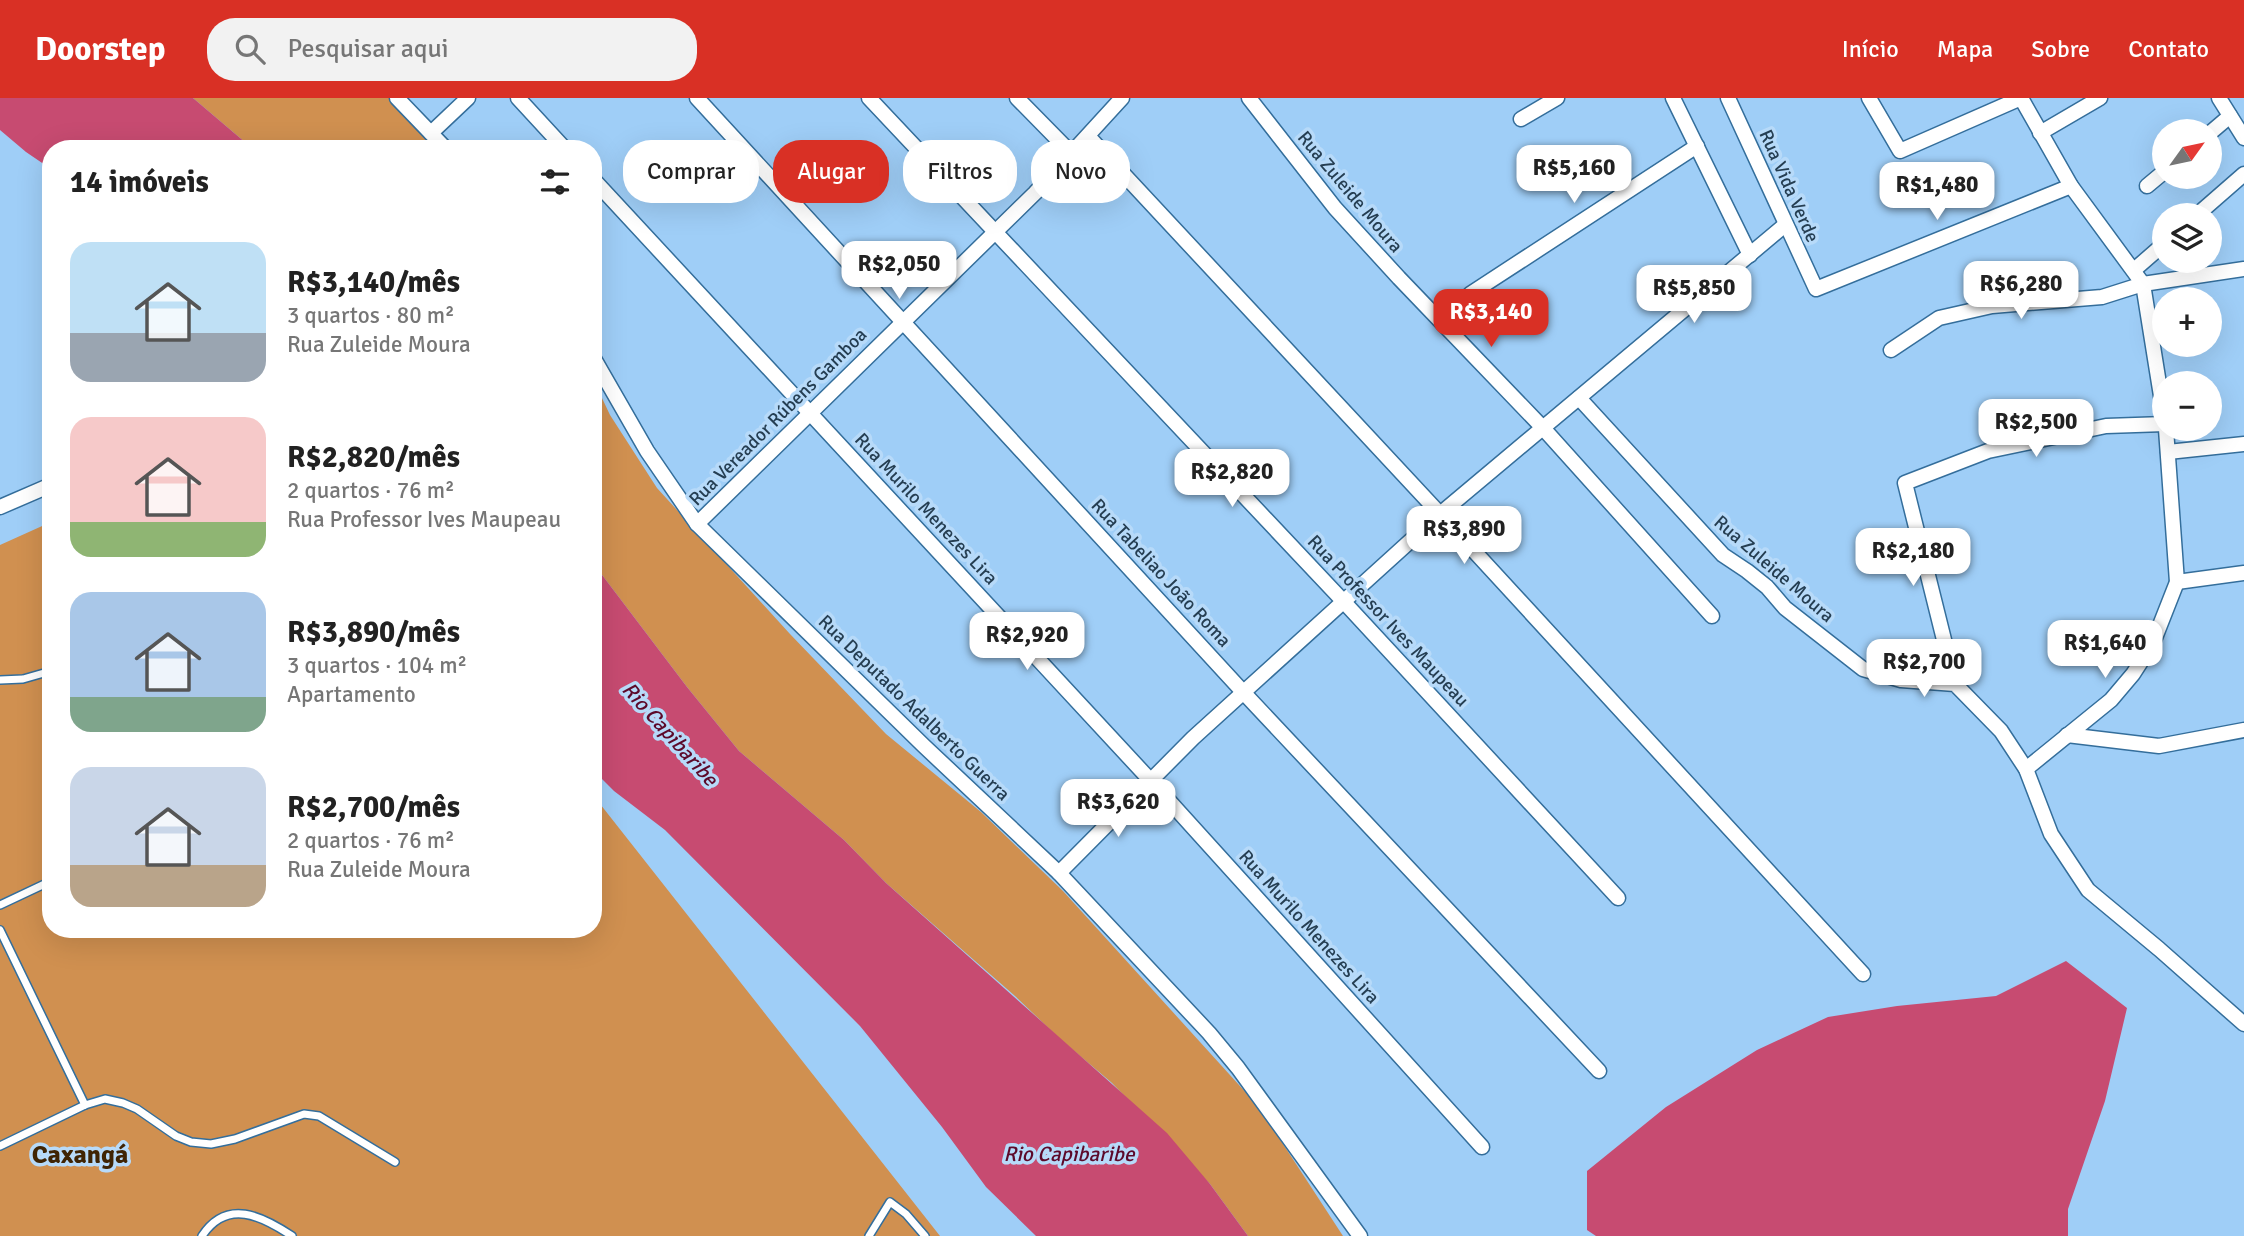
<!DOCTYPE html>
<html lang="pt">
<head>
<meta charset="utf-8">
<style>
	body { margin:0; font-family:Signika,sans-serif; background:#f2f2f2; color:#222; height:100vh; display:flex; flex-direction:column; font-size:26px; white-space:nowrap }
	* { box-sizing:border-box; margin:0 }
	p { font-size:23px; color:#767676 }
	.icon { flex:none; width:38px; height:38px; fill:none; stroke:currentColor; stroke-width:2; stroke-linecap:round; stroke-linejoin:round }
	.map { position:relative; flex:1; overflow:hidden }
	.drawer { position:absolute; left:42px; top:42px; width:560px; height:798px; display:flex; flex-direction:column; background:#fff; border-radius:28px; box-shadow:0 7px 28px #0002 }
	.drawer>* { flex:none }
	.top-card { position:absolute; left:623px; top:42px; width:665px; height:63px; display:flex; gap:14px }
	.needle { width:46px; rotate:57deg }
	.tools { position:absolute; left:2152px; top:21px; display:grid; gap:14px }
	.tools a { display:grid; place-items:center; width:70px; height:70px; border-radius:50%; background:#fff; box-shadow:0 7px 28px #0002; font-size:35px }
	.price { position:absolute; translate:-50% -60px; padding:0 16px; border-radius:14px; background:#fff; color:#222; font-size:23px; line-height:46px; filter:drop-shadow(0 2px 4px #0008) }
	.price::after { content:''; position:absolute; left:50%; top:42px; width:21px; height:16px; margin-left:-10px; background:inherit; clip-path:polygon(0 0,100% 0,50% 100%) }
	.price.on { background:#d93025; color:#fff }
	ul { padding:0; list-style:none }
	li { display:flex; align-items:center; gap:21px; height:175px; padding:0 28px }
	li span { display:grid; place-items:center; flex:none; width:196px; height:140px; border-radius:21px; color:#555 }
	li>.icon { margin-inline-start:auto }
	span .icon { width:84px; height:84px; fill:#fffc; stroke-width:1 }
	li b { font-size:30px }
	h2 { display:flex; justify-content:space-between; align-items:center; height:84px; padding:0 28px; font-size:30px }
	.pill { padding:0 24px; border-radius:28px; background:#fff; box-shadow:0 7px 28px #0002; font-size:24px; line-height:63px }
	.pill.on { background:#d93025; color:#fff }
	header { display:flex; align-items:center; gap:42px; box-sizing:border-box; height:98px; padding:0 35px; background:#d93025; color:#fff }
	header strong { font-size:33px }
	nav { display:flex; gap:38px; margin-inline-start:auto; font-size:24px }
	.search { width:490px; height:63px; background:#f2f2f2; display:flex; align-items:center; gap:18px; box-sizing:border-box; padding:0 24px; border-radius:28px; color:#767676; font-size:26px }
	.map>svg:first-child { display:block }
</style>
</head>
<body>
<header>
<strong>Doorstep</strong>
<div class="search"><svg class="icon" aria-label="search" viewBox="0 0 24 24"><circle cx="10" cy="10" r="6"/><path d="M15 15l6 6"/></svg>Pesquisar aqui</div>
<nav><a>Início</a><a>Mapa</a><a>Sobre</a><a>Contato</a></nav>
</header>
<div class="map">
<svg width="2244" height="1138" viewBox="0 0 2244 1138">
	<rect width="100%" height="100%" fill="#9fcef7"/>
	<g fill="#d09050">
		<path d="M 193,0 L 393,0 L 445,51 L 253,51 Z"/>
		<path d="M 593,281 L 610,317 L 657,390 L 790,536 L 886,636 L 981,714 L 1063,793 L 1259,1009 L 1343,1138 L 1248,1138 L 1210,1086 L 1112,985 L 1059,940 L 1015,898 L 886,785 L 844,742 L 739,653 L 687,589 L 593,465 Z"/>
		<path d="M 51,424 L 51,831 L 593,831 L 593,697 L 940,1138 L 0,1138 L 0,447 Z"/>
	</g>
	<g fill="#c74b71">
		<path d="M 0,0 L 193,0 L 253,51 L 51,51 L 51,71 L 26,54 L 0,32 Z"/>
		<path d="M 593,465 L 687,589 L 739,653 L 844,742 L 886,785 L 1167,1035 L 1210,1086 L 1248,1138 L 1036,1138 L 986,1089 L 942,1029 L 860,928 L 665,732 L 614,693 L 593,672 Z"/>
		<path d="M 2066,863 L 2127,910 L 2105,1003 L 2068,1111 L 2068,1138 L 1596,1138 L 1587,1132 L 1587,1073 L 1666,1009 L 1757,952 L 1828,919 L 1897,908 L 1996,898 Z"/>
	</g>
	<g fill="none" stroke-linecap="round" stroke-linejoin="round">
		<g stroke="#346e9b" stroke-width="10">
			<g id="lane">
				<path d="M 0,582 L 23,581 L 51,573"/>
				<path d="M 0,807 L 51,783"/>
				<path d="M 0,832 L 85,1007"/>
				<path d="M 0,1048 L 85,1007 L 105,1001 L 123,1005 L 137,1011 L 176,1038 L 191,1044 L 211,1046 L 235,1041 L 304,1016 L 319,1018 L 395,1064"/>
				<path d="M 202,1138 C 227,1100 262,1118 292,1138"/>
				<path d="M 869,1138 L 890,1104 L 906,1116 L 925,1138"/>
			</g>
		</g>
		<g stroke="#346e9b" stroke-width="17">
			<g id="street">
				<path d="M 397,0 L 446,51"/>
				<path d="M 518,0 L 565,51"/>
				<path d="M 697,0 L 1244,595 L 1599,973"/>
				<path d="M 869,0 L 1344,504 L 1618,800"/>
				<path d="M 1017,0 L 1072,56"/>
				<path d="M 1249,0 L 1335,110 L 1399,180 L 1543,330 L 1712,518"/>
				<path d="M 1673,0 L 1750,157"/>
				<path d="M 1728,0 L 1816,191 L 2071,88"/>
				<path d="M 1869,0 L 1900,53 L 2021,0"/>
				<path d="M 2021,0 L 2071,88 L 2143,186 L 2165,323"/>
				<path d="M 2219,0 L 2244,40"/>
				<path d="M 1521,21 L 1557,0"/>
				<path d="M 431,35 L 468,0"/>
				<path d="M 2040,35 L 2100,0"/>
				<path d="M 2210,35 L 2230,18"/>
				<path d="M 1088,38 L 1440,416 L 1863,876"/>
				<path d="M 593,81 L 1151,683 L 1482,1049"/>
				<path d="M 2147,88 L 2165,73"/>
				<path d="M 2197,117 L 2244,76"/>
				<path d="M 2134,172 L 2165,145"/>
				<path d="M 1470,196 L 1697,48"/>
				<path d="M 1891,252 L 1939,220 L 1992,208 L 2102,199 L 2143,186 L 2244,171"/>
				<path d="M 593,259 L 647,353 L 697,426 L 924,648 L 1059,775 L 1209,935 L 1238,970 L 1360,1138"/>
				<path d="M 1579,300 L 1723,457 L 1747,473 L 1767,489 L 1785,510 L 1863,571 L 1901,582 L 1955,586 L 2001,633 L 2026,671 L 2051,736 L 2088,792 L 2159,851 L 2244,926"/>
				<path d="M 2168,354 L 2244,346"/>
				<path d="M 0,409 L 51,387"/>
				<path d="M 697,426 L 1035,95 L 1122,0"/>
				<path d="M 2177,484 L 2244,475"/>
				<path d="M 1955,586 L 1905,385 L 1988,353 L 2106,328 L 2165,326"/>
				<path d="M 2067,637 L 2159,648 L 2244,632"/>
				<path d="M 2026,671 L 2111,602 L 2133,576 L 2153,545 L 2177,484 L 2166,331"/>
				<path d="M 1059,775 L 1193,640 L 1440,416 L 1785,127"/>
			</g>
		</g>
		<use href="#lane" stroke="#fff" stroke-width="7"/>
		<use href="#street" stroke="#fff" stroke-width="14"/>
	</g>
	<g text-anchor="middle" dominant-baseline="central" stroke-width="7" stroke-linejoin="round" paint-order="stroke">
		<g font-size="19" fill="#253e52" stroke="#b7daf9">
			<text transform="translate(1789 88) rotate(66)">Rua Vida Verde</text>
			<text transform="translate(1350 94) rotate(50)">Rua Zuleide Moura</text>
			<text transform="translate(778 319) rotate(-45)">Rua Vereador Rúbens Gamboa</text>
			<text transform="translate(926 411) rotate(47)">Rua Murilo Menezes Lira</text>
			<text transform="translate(1774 471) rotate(41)">Rua Zuleide Moura</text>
			<text transform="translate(1161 475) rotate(47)">Rua Tabeliao João Roma</text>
			<text transform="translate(1388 523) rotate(47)">Rua Professor Ives Maupeau</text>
			<text transform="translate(914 610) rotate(44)">Rua Deputado Adalberto Guerra</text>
			<text transform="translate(1309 829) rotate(48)">Rua Murilo Menezes Lira</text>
		</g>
		<g font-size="21" font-style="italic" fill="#5c092a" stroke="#b7daf9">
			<text transform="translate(670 636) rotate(48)">Rio Capibaribe</text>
			<text x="1069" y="1056">Rio Capibaribe</text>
		</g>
		<g font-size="26" font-weight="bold" fill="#3f2404" stroke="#b7daf9">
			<text x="80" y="1057">Caxangá</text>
		</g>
	</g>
</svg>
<div class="tools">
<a><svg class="needle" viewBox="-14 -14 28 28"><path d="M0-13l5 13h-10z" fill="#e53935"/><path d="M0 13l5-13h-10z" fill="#767676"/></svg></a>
<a><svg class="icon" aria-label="layers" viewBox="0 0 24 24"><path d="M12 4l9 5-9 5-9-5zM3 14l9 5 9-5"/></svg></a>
<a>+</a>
<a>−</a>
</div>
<b class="price" style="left:1574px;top:107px">R$5,160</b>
<b class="price" style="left:1937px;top:124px">R$1,480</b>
<b class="price" style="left:899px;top:203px">R$2,050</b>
<b class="price" style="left:2021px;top:223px">R$6,280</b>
<b class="price" style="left:1694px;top:227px">R$5,850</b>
<b class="price on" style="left:1491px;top:251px">R$3,140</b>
<b class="price" style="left:2036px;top:361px">R$2,500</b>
<b class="price" style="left:1232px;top:411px">R$2,820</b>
<b class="price" style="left:1464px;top:468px">R$3,890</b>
<b class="price" style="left:1913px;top:490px">R$2,180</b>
<b class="price" style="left:1027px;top:574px">R$2,920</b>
<b class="price" style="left:2105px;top:582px">R$1,640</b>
<b class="price" style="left:1924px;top:601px">R$2,700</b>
<b class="price" style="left:1118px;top:741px">R$3,620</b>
<div class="top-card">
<a class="pill">Comprar</a>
<a class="pill on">Alugar</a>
<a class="pill">Filtros</a>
<a class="pill">Novo</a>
</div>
<section class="drawer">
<h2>14 imóveis<svg class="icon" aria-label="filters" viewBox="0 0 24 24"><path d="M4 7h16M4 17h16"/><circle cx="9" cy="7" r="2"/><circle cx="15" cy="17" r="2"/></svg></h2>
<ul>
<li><span style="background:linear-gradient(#bfe0f5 65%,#9aa5b1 0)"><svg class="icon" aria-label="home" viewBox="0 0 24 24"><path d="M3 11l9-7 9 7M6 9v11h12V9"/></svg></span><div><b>R$3,140/mês</b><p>3 quartos · 80 m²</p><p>Rua Zuleide Moura</p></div></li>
<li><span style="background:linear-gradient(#f6c9c9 75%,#8fb573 0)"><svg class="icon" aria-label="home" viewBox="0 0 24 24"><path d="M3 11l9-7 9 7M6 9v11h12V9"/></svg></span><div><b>R$2,820/mês</b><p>2 quartos · 76 m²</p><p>Rua Professor Ives Maupeau</p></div></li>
<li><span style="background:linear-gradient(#a9c7e8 75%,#7fa58c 0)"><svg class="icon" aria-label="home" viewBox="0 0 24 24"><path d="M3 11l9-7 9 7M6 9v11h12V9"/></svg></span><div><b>R$3,890/mês</b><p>3 quartos · 104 m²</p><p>Apartamento</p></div></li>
<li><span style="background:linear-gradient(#c9d6e8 70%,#b9a48a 0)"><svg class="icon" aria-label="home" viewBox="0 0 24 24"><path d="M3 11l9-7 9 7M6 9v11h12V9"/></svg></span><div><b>R$2,700/mês</b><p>2 quartos · 76 m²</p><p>Rua Zuleide Moura</p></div></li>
</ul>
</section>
</div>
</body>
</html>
